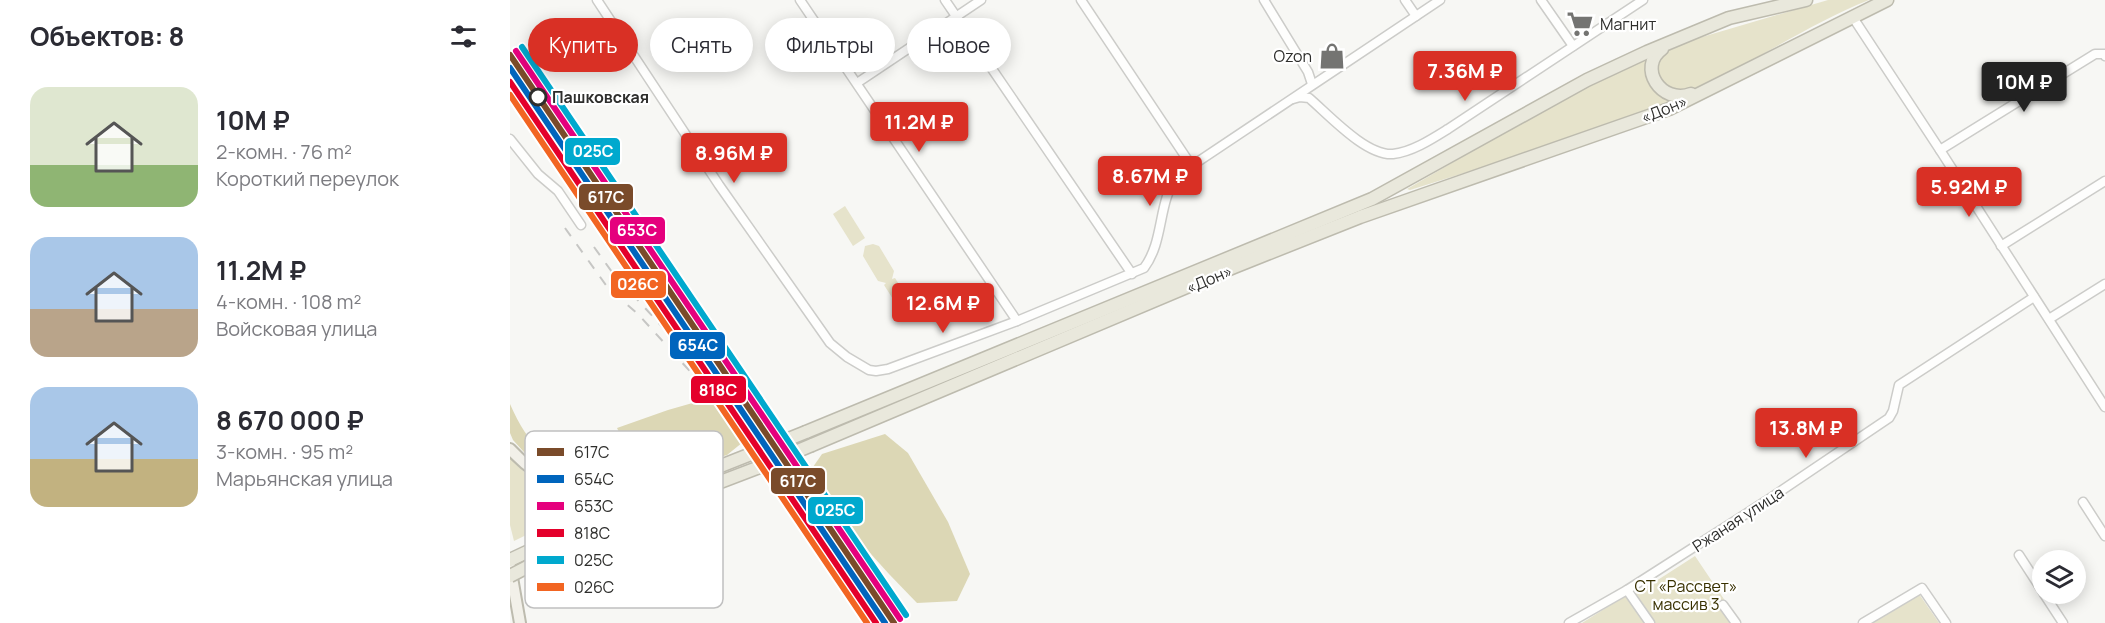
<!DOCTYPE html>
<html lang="ru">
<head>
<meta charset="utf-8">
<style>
	body { margin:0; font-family:Manrope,sans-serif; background:#f2f2f3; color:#2b2b33; height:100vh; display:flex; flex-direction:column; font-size:22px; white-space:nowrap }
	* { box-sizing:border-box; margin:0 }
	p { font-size:20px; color:#7c7c81 }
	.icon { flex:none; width:33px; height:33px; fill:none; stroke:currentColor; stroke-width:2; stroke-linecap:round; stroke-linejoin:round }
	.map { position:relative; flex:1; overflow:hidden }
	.side { display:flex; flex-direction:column; background:#fff; width:510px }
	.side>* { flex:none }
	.hud { position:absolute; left:18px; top:18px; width:570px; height:54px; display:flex; gap:12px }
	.buttons { position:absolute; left:1522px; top:550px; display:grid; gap:12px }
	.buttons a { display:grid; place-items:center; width:54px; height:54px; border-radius:50%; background:#fff; box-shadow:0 3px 15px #0003; font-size:30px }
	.price { position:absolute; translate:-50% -51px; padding:0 14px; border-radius:6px; background:#d93025; color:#fff; font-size:20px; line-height:39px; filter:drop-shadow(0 2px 3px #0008) }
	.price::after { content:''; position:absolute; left:50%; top:36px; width:18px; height:14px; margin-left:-9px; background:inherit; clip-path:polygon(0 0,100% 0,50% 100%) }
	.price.active { background:#222; color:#fff }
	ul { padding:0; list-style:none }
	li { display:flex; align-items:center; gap:18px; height:150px; padding:0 30px }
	li span { display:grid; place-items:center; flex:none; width:168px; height:120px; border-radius:18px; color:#555 }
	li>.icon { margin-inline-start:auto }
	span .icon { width:72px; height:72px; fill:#fffc; stroke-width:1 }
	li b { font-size:26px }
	h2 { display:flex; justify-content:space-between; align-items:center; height:72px; padding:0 30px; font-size:26px }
	.pill { padding:0 21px; border-radius:27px; background:#fff; box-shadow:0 3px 15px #0003; font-size:21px; line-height:54px }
	.pill.active { background:#d93025; color:#fff }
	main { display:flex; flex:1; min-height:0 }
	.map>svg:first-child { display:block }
</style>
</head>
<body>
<main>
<section class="side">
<h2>Объектов: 8<svg class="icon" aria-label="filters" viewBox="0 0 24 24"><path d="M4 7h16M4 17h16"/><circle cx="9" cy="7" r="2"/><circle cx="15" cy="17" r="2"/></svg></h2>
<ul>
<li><span style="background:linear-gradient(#dfe7d0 65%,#8fb573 0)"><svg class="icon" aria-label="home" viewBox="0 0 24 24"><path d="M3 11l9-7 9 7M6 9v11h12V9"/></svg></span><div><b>10M ₽</b><p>2-комн. · 76 m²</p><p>Короткий переулок</p></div></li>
<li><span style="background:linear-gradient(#a9c7e8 60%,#b9a48a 0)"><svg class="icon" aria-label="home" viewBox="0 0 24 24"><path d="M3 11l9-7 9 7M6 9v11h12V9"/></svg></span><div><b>11.2M ₽</b><p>4-комн. · 108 m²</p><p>Войсковая улица</p></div></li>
<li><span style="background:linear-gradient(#a9c7e8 60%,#c2b280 0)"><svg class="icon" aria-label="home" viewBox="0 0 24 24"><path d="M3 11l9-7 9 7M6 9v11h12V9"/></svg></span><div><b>8 670 000 ₽</b><p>3-комн. · 95 m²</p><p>Марьянская улица</p></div></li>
</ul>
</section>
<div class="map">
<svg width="1595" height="623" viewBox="0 0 1595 623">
	<rect width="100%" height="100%" fill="#f7f7f4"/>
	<g fill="#e6e3cb">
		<path d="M 1318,0 L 1359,0 C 1295,25 1238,68 1173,93 L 1157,88 L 1147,74 C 1148,59 1154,53 1165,45 Z"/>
		<path d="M 1142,57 C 1143,83 1138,89 1162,102 L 1091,130 L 900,190 L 897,189 L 1066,91 Z"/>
		<path d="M 335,206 L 355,238 L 343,246 L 323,214 Z"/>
		<path d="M 363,244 L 369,246 L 384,271 L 382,279 L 385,278 L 399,300 L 388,307 L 374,285 L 376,283 L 368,281 L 353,256 L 355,246 Z"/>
		<path d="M 0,457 C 21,485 57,497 90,499 L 4,541 L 0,525 Z"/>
		<path d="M 1185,556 L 1230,623 L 1072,623 L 1115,596 L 1129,592 Z"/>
		<path d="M 1409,594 L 1429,623 L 1360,623 Z"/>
	</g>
	<g fill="#dcd7b5">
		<path d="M 207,396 L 238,438 L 217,455 L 106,489 L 74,486 L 42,477 L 23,462 L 3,440 L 0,433 L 0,404 C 25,462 62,485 122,458 L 107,428 L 158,410 Z"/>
		<path d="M 375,434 L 398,453 L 438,522 L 460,574 L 447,601 L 407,603 L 379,574 L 342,533 L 303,467 L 312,454 Z"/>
	</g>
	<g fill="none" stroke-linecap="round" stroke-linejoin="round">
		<g stroke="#ccccc9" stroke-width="11">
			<g id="minor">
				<path d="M 87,0 L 209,185 L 320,343 L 337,357 L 359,370 L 366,371 L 378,369 L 507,321 L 634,268 C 655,240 647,202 668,175 L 930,0"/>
				<path d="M 290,0 L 507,321"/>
				<path d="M 435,0 L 622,274"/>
				<path d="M 571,0 L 681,165"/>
				<path d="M 754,0 L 798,72 L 802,84"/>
				<path d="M 895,0 L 906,16"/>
				<path d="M 1031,0 L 1063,46"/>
				<path d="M 1342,16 L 1430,150 L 1595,407"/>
				<path d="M 347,83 L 471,0"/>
				<path d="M 783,99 L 790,97 L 799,98 C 819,115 856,156 883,154 C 902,152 922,139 938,129 L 1133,0"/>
				<path d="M 0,139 L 28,174 L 48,191 L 71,225"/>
				<path d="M 1430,150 L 1585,54 L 1594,54 L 1595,56"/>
				<path d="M 1491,246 L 1595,181"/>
				<path d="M 1539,319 L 1595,284"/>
				<path d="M 1573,502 L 1595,536"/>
				<path d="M 1509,555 L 1533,592"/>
				<path d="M 1117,590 L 1140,623"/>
				<path d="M 1534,594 L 1553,623"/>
				<path d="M 1213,605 L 1226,623"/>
				<path d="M 1059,623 L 1117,590 L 1256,501 L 1379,418 L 1383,411 L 1389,385 L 1524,297"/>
				<path d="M 1353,623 L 1412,588 L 1436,623"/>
			</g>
		</g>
		<g stroke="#bdbbae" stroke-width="14">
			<g id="major">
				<path d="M 0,449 C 28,480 70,500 112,495 C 133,493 154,483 174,476"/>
				<path d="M 0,566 L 10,623"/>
			</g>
		</g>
		<g stroke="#bdbbae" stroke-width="15">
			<g id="highway">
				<path d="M 1152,49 C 1127,67 1151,105 1181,94"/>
				<path d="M 296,432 L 862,199 L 1077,80 L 1137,52 L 1219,18 L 1296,0"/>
				<path d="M 302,445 L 724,267 L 850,217 L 1159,109 L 1377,0"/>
				<path d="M 0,560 L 102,512 L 198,471 L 241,454"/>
				<path d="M 23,564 L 129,513 L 247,468"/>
			</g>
		</g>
		<use href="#minor" stroke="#fefefd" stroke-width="8"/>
		<use href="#major" stroke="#f2f0e9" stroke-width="10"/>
		<use href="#highway" stroke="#e9e8dc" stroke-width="12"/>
		<g stroke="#c6c6c4" stroke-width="2" stroke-dasharray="10 10" stroke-linecap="butt">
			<path d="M 55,228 L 98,288 L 128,314 L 196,389"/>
			<path d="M 84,247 L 102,272 L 178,355"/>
			<path d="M 191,349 L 379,623"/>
			<path d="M 172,351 L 206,380"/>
		</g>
		<g stroke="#bdbbae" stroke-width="15" stroke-linecap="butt">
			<g id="highway-bridge">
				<path d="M 241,454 L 296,432"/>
				<path d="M 247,468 L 302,445"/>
				<path d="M 0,576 L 23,564"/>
			</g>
		</g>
		<use href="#highway-bridge" stroke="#e9e8dc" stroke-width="12"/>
		<g stroke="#fff" stroke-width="10">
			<path id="rail-1" d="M 0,55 L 384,623"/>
		</g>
		<g stroke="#fff" stroke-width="10">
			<path id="rail-2" d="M 0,68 L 375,623"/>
		</g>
		<g stroke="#fff" stroke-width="10">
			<path id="rail-3" d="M 6,51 L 390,619"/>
		</g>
		<g stroke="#fff" stroke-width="10">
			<path id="rail-4" d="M 0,82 L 366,623"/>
		</g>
		<g stroke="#fff" stroke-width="10">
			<path id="rail-5" d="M 12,47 L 396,615"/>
		</g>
		<g stroke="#fff" stroke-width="10">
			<path id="rail-6" d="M 0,95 L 357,623"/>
		</g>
		<use href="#rail-1" stroke="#7a4b2a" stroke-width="6"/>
		<use href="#rail-2" stroke="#0065bd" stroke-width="6"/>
		<use href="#rail-3" stroke="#e5007d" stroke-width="6"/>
		<use href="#rail-4" stroke="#e4002b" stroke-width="6"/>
		<use href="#rail-5" stroke="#00a9ce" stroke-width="6"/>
		<use href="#rail-6" stroke="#f26522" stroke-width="6"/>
	</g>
	<defs>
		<g id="supermarket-bare" transform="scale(2.07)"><path d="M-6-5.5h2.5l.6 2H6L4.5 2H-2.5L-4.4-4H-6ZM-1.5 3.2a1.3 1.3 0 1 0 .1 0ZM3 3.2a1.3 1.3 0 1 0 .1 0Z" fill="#747472" stroke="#fff" stroke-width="2.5" paint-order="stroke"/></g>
		<g id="shop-bare" transform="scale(2.07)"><path d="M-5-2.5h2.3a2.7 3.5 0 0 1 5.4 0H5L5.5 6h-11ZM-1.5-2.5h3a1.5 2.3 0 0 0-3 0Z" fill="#747472" stroke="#fff" stroke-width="2.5" paint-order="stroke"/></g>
	</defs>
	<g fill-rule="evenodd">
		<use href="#supermarket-bare" x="1070" y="24"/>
		<use href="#shop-bare" x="822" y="56"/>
	</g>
	<circle fill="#fff" stroke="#2e2e2c" stroke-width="3" cx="28" cy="97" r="8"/>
	<g text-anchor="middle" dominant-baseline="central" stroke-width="4.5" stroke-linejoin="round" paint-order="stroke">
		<g font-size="16" fill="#2e2e2c" stroke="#fff" text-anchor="start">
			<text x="1090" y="24">Магнит</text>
			<text x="802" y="56" text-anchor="end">Ozon</text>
		</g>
		<g font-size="16" font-weight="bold" fill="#2e2e2c" stroke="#fff" text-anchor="start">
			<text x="42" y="97">Пашковская</text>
		</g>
		<g font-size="16" fill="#2e2e2c" stroke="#fff">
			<text transform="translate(1154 109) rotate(-22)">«Дон»</text>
			<text transform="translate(699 279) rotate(-23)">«Дон»</text>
			<text transform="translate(1228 519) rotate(-33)">Ржаная улица</text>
		</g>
		<g font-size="16" fill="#393100" stroke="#fff">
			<text x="1176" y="586">СТ «Рассвет»<tspan x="1176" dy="18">массив 3</tspan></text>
		</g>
	</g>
	<rect x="15" y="431" width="198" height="177" rx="9" fill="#fff" stroke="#c0c0c0" stroke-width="1.5"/>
	<rect x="27" y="448" width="27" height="8" fill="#7a4b2a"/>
	<rect x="27" y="475" width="27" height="8" fill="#0065bd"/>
	<rect x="27" y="502" width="27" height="8" fill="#e5007d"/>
	<rect x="27" y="529" width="27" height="8" fill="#e4002b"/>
	<rect x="27" y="556" width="27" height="8" fill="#00a9ce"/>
	<rect x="27" y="583" width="27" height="8" fill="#f26522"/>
	<g font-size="16" fill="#2e2e2c">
		<text x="64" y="458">617C</text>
		<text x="64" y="485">654С</text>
		<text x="64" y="512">653С</text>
		<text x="64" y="539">818С</text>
		<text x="64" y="566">025С</text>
		<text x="64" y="593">026С</text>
	</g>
	<g stroke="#fff" stroke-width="2">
		<rect x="54" y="137" width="57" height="29" rx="6" fill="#00a9ce"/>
		<rect x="68" y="183" width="56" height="28" rx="6" fill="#7a4b2a"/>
		<rect x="99" y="216" width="57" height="29" rx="6" fill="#e5007d"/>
		<rect x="100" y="270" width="57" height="29" rx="6" fill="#f26522"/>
		<rect x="159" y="331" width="57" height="29" rx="6" fill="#0065bd"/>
		<rect x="180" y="375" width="57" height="29" rx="6" fill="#e4002b"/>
		<rect x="260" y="467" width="56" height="28" rx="6" fill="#7a4b2a"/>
		<rect x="297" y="496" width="57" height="29" rx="6" fill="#00a9ce"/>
	</g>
	<g font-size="16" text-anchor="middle" font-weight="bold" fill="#fff">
		<text x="83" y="157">025С</text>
		<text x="96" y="203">617C</text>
		<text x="127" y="236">653С</text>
		<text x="128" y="290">026С</text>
		<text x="188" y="351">654С</text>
		<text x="208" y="396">818С</text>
		<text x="288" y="487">617C</text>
		<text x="325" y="516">025С</text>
	</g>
</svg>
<div class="buttons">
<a><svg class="icon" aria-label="layers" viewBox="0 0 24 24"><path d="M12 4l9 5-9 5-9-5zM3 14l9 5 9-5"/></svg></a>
</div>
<b class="price" style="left:955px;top:102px">7.36M ₽</b>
<b class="price active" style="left:1514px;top:113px">10M ₽</b>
<b class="price" style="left:409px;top:153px">11.2M ₽</b>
<b class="price" style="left:224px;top:184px">8.96M ₽</b>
<b class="price" style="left:640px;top:207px">8.67M ₽</b>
<b class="price" style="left:1459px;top:218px">5.92M ₽</b>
<b class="price" style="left:433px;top:334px">12.6M ₽</b>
<b class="price" style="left:1296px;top:459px">13.8M ₽</b>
<div class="hud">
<a class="pill active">Купить</a>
<a class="pill">Снять</a>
<a class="pill">Фильтры</a>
<a class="pill">Новое</a>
</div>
</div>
</main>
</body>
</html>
